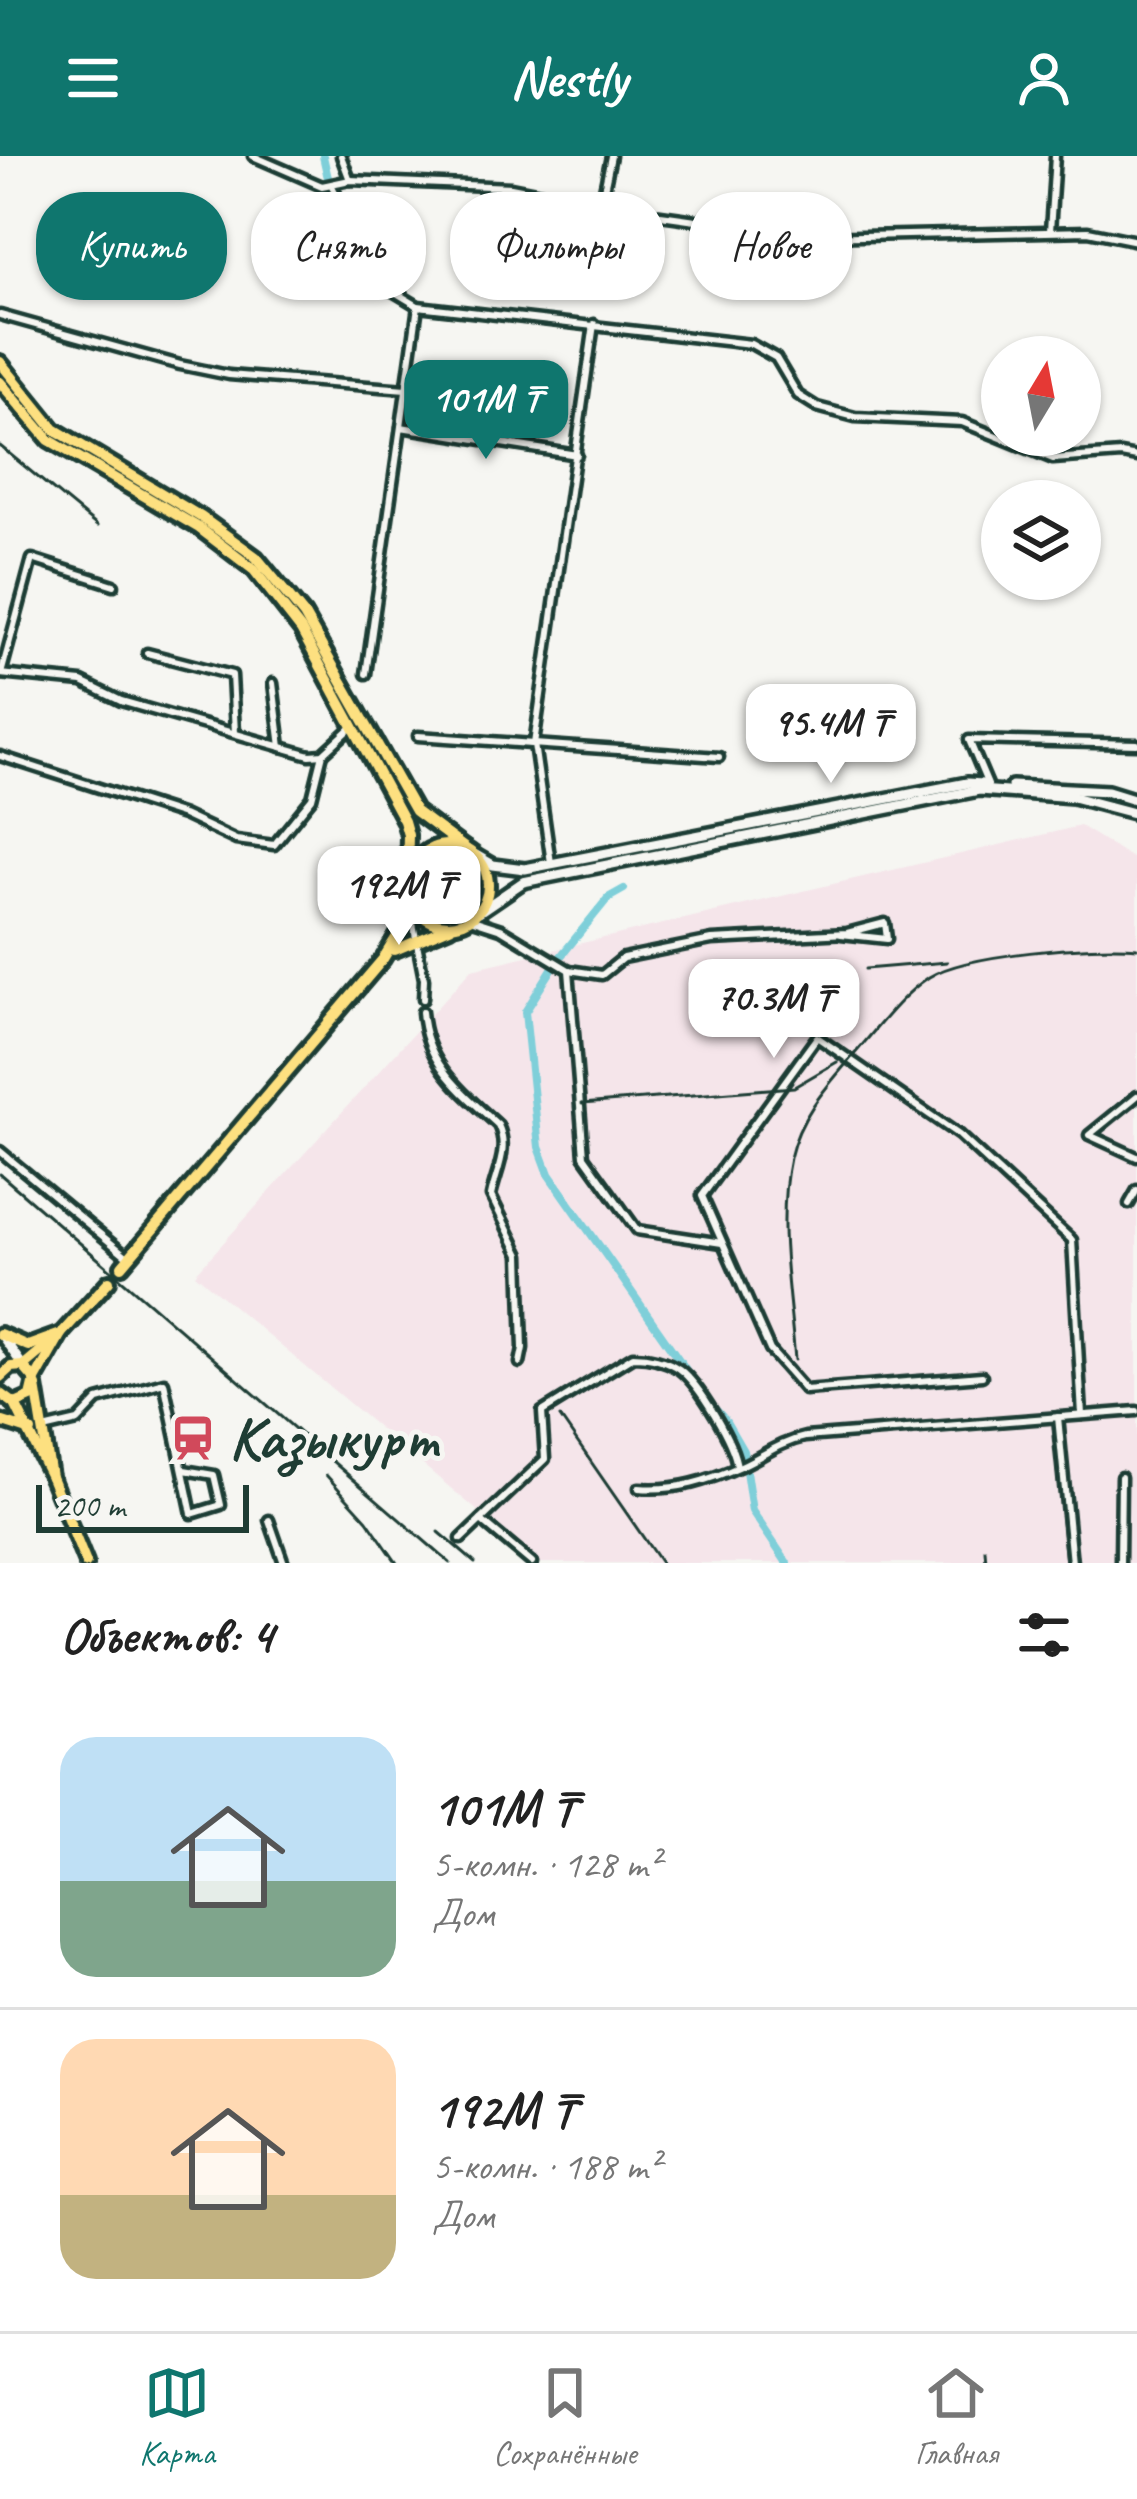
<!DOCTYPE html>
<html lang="ru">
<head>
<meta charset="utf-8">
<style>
	body { margin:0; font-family:Caveat,sans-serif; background:#f6f6f6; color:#222; height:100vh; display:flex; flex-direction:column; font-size:45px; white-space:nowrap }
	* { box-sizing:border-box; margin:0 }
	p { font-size:39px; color:#767676 }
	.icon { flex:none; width:66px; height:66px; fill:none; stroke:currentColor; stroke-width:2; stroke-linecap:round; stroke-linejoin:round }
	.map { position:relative; height:1407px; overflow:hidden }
	.drawer { display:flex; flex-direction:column; background:#fff; flex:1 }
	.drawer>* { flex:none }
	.banner { position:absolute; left:36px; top:36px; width:1065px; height:108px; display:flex; gap:24px }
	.needle { width:78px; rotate:10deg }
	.controls { position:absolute; left:981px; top:180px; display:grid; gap:24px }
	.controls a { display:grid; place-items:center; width:120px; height:120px; border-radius:50%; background:#fff; box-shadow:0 3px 9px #0004; font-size:60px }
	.scale { position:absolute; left:36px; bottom:30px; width:213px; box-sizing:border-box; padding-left:12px; border:6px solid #1f3d34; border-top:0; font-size:33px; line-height:42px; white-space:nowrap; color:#1f3d34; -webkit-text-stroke:9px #f6f6f2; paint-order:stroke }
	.price { position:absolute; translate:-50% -102px; padding:0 27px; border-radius:24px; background:#fff; color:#222; font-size:39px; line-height:78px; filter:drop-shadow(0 3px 6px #0008) }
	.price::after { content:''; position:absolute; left:50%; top:72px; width:36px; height:27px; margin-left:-18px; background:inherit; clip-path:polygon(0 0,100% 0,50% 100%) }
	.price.active { background:#0f766e; color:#fff }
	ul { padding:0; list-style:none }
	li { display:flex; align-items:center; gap:36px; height:300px; padding:0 60px }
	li+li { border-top:3px solid #e0e0e0 }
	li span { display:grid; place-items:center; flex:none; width:336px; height:240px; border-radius:36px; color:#555 }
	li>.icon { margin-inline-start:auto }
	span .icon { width:144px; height:144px; fill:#fffc; stroke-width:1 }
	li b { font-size:51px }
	h2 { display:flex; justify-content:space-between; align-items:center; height:144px; padding:0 60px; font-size:51px }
	.pill { padding:0 42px; border-radius:48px; background:#fff; box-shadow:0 3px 9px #0004; font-size:42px; line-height:108px }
	.pill.active { background:#0f766e; color:#fff }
	header { display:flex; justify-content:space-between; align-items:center; height:156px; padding:0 60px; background:#0f766e; color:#fff; font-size:54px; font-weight:800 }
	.tab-bar { display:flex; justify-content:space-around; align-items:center; height:168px; border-top:3px solid #e0e0e0; background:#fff; font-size:33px; color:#767676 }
	.tab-bar a { display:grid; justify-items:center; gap:6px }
	.tab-bar .active { color:#0f766e }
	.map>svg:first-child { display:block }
</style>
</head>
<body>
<header><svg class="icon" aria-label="menu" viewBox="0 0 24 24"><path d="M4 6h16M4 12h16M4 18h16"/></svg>Nestly<svg class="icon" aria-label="person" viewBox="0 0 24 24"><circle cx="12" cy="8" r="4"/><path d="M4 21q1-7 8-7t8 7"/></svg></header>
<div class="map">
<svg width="1137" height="1407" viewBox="0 0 1137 1407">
	<rect width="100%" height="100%" fill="#f6f6f2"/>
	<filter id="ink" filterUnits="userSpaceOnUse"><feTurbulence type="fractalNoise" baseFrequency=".00833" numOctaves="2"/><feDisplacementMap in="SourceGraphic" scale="24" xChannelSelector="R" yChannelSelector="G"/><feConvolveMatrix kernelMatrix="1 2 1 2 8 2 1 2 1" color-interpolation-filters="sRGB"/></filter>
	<g filter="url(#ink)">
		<path fill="#f5e5ea" d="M 1080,670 L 1137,705 L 1137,1407 L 540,1407 L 195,1118 L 472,813 Z"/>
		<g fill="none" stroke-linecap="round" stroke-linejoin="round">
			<g stroke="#7fcfd9" stroke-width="8">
				<path d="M 323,0 L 328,22"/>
				<path d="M 624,733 L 608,742 L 557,805 L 525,856 L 539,991 L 549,1018 L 696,1228"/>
				<path d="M 708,1245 L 725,1264 L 743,1295 L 752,1355 L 787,1407"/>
			</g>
			<g stroke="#1f3d34" stroke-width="15">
				<g id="street">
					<path d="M 253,0 L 322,30 L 350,24 L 511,31 L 632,55 L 817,81 L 1088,75 L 1137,85"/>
					<path d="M 341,0 L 350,24"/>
					<path d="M 332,30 L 383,129 L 418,150 L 751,188 L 776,202 L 798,239 L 817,251 L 855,261 L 962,266 L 1053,303 L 1121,298 L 1137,301"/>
					<path d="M 601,48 L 611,0"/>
					<path d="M 1050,75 L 1055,0"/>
					<path d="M 0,159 L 180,209 L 229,219 L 406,233"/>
					<path d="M 401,271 L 577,299"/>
					<path d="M 147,497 L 232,519 L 235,577"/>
					<path d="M 0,518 L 82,526 L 121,545 L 310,599 L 323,598 L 351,572"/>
					<path d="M 1,518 L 32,403 L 114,429"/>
					<path d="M 366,518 L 418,150"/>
					<path d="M 273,527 L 281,591"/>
					<path d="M 418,580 L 719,601"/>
					<path d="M 0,600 L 183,659 L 236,684 L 274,689 L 312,642 L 323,598"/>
					<path d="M 988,629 L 969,584 L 1137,588"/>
					<path d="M 551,707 L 534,588 L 594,168"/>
					<path d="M 410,752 L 424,823 L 423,843"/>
					<path d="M 470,763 L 501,773 L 569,814 L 584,1000 L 637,1074 L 722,1087"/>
					<path d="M 569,814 L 602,819 L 623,802 L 712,784 L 847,777 L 885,767 L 887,783 L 841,778"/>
					<path d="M 422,856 C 426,909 461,935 498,969 C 510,994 496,1015 491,1040 L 520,1099 L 523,1192 L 520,1207"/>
					<path d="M 1137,940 L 1089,979 L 1137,1001"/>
					<path d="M 0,995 L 129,1102"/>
					<path d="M 1129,1048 L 1137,1034"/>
					<path d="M 982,1220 L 805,1234 L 770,1194 L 702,1040 L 817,881 L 959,979 L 1072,1084 L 1082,1259"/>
					<path d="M 1058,1261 L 1072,1407"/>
					<path d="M 44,1273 L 78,1265 L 98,1244 L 164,1226 L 192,1358 L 221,1349 L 214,1319 L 184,1314"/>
					<path d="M 639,1332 C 676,1335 708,1325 743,1309 C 764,1299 781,1286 805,1281 L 1137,1255"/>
					<path d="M 269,1364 L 284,1407"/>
					<path d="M 481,1364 L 532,1407"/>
					<path d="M 461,1383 L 545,1303 L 542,1256 L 633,1200 C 648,1200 666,1204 679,1213 C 699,1228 734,1286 737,1311"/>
					<path d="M 1120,1407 L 1121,1321"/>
				</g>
			</g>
			<g stroke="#1f3d34" stroke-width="18">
				<g id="secondary">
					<path d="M 1012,630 L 1108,635 L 1137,644"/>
					<path d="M 474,698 L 493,709 L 525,713 L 967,627 L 983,628"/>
					<path d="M 479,756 L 523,726 L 979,634 L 1073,641 L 1137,658"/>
					<path d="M 2,1180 L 23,1210"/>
				</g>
			</g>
			<g stroke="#1f3d34" stroke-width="20">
				<g id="primary">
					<path d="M 0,206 L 54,273 L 201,361 L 256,401 L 304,459 L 415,655 L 466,693"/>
					<path d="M 0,226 L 49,284 L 199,372 L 254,414 L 301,474 L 404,665 L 408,679 L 407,724"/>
					<circle cx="448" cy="729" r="40"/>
					<path d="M 395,794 L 450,771"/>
					<path d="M 122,1110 L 383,803 L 405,767 L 407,735"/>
					<path d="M 0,1178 L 28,1190 L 61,1178 L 109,1125"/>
					<path d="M 0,1221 L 11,1211 L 23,1210 L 61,1178 L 35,1224"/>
					<path d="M 0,1237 L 15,1248 L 31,1241 L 35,1224 L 23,1210"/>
					<path d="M 15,1248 L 51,1321 L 36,1230"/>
					<path d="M 0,1265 L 31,1275"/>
					<path d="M 51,1321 L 86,1407"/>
				</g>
			</g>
			<use href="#street" stroke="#f6f6f2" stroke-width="6"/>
			<use href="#secondary" stroke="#f6f6f2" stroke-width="9"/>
			<use href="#primary" stroke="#fde080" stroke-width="10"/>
			<g stroke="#1f3d34" stroke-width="3">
				<path d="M 0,290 L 97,370"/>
				<path d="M 865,813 L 947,806"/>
				<path d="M 582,948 L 794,931 L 837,906"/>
				<path d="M 0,1018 L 450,1407"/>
				<path d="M 795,1204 C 790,1139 776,1066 790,1002 C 799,961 826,931 852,901 C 876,874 899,841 929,821 C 965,798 1093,788 1137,792"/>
				<path d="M 560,1261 L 661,1407"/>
				<path d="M 1053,1280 L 1066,1407"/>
				<path d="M 326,1319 L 367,1364 L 397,1407"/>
				<path d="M 439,1376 L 475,1407"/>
				<path d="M 985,1393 L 986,1407"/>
			</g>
		</g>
	</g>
	<defs>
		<g id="station-bare" transform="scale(3.6)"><path d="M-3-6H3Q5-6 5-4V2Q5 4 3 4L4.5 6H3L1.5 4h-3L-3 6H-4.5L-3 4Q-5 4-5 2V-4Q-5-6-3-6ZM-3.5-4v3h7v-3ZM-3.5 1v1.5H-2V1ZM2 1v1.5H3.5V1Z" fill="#d1495b" stroke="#f6f6f2" stroke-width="2.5" paint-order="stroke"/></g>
	</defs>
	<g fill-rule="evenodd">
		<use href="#station-bare" x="193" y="1282"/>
	</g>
	<g text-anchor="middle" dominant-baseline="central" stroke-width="10" stroke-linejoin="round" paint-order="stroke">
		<g font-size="60" font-weight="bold" fill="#1f3d34" stroke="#f6f6f2" text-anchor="start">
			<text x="229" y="1282">Казыкурт</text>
		</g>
	</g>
</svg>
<div class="controls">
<a><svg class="needle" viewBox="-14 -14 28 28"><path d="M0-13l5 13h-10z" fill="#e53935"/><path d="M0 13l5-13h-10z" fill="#767676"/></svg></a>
<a><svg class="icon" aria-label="layers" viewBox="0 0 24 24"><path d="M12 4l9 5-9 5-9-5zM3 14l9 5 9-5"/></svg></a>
</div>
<div class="scale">200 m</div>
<b class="price active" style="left:486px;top:306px">101M ₸</b>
<b class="price" style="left:831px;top:630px">95.4M ₸</b>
<b class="price" style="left:399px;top:792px">192M ₸</b>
<b class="price" style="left:774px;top:905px">70.3M ₸</b>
<div class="banner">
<a class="pill active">Купить</a>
<a class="pill">Снять</a>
<a class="pill">Фильтры</a>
<a class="pill">Новое</a>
</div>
</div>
<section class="drawer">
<h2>Объектов: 4<svg class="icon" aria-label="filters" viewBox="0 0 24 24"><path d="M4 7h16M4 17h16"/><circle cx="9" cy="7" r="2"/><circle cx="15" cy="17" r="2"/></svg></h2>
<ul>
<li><span style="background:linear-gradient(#bfe0f5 60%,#7fa58c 0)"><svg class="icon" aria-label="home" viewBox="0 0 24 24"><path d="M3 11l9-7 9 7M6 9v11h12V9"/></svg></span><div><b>101M ₸</b><p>5-комн. · 128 m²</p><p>Дом</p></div></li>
<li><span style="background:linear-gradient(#ffd9b3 65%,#c2b280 0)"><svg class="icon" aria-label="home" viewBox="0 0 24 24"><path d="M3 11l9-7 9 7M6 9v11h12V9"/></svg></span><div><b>192M ₸</b><p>5-комн. · 188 m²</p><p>Дом</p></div></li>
</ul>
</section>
<nav class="tab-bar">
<a class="active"><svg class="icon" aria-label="map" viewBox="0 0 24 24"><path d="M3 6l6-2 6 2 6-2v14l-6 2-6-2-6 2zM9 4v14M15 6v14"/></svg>Карта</a>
<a><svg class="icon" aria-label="saved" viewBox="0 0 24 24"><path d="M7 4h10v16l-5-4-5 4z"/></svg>Сохранённые</a>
<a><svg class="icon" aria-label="home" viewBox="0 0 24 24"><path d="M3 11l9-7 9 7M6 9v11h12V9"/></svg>Главная</a>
</nav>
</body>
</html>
